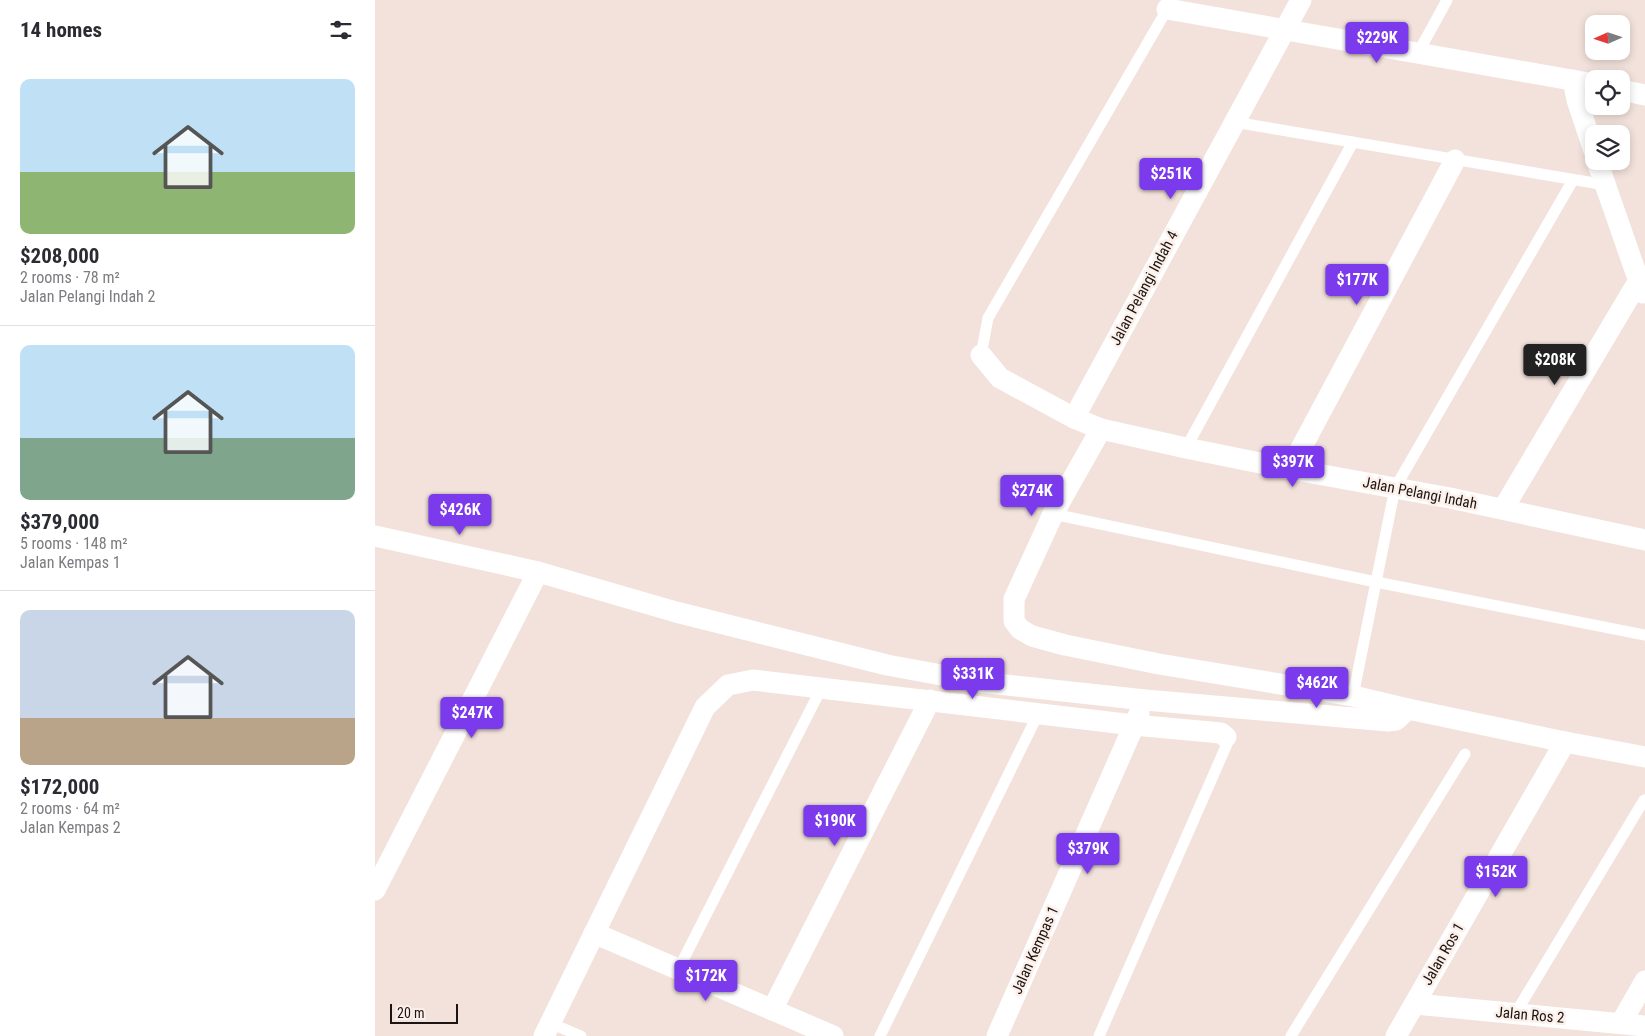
<!DOCTYPE html>
<html lang="en">
<head>
<meta charset="utf-8">
<style>
	body { margin:0; font-family:"Roboto Condensed",sans-serif; background:#f2f2f3; color:#2b2b33; height:100vh; display:flex; flex-direction:column; font-size:19px; white-space:nowrap }
	* { box-sizing:border-box; margin:0 }
	p { font-size:16px; color:#7c7c81 }
	.icon { flex:none; width:28px; height:28px; fill:none; stroke:currentColor; stroke-width:2; stroke-linecap:round; stroke-linejoin:round }
	.map { position:relative; flex:1; overflow:hidden }
	.drawer { display:flex; flex-direction:column; background:#fff; width:375px }
	.drawer>* { flex:none }
	.needle { width:32px; rotate:267deg }
	.buttons { position:absolute; left:1210px; top:15px; display:grid; gap:10px }
	.buttons a { display:grid; place-items:center; width:45px; height:45px; border-radius:10px; background:#fff; box-shadow:0 2px 8px #0003; font-size:25px }
	.scale { position:absolute; left:15px; bottom:12px; width:68px; box-sizing:border-box; padding-left:5px; border:2px solid #1a1512; border-top:0; font-size:14px; line-height:18px; white-space:nowrap; color:#1a1512; -webkit-text-stroke:4px #fdf0ea; paint-order:stroke }
	.price { position:absolute; translate:-50% -42px; padding:0 11px; border-radius:5px; background:#7c3aed; color:#fff; font-size:16px; line-height:32px; filter:drop-shadow(0 1px 2px #0008) }
	.price::after { content:''; position:absolute; left:50%; top:30px; width:15px; height:11px; margin-left:-8px; background:inherit; clip-path:polygon(0 0,100% 0,50% 100%) }
	.price.selected { background:#222; color:#fff }
	ul { padding:0; list-style:none }
	li { display:grid; align-content:center; gap:10px; height:265px; padding:0 20px }
	li+li { border-top:1px solid #e1e1e2 }
	li span { display:grid; place-items:center; height:155px; border-radius:10px; color:#555 }
	li>.icon { margin-inline-start:auto }
	span .icon { width:90px; height:90px; fill:#fffc; stroke-width:1 }
	li b { font-size:21px }
	h2 { display:flex; justify-content:space-between; align-items:center; height:60px; padding:0 20px; font-size:21px }
	main { display:flex; flex:1; min-height:0 }
	.map>svg:first-child { display:block }
</style>
</head>
<body>
<main>
<section class="drawer">
<h2>14 homes<svg class="icon" aria-label="filters" viewBox="0 0 24 24"><path d="M4 7h16M4 17h16"/><circle cx="9" cy="7" r="2"/><circle cx="15" cy="17" r="2"/></svg></h2>
<ul>
<li><span style="background:linear-gradient(#bfe0f5 60%,#8fb573 0)"><svg class="icon" aria-label="home" viewBox="0 0 24 24"><path d="M3 11l9-7 9 7M6 9v11h12V9"/></svg></span><div><b>$208,000</b><p>2 rooms · 78 m²</p><p>Jalan Pelangi Indah 2</p></div></li>
<li><span style="background:linear-gradient(#bfe0f5 60%,#7fa58c 0)"><svg class="icon" aria-label="home" viewBox="0 0 24 24"><path d="M3 11l9-7 9 7M6 9v11h12V9"/></svg></span><div><b>$379,000</b><p>5 rooms · 148 m²</p><p>Jalan Kempas 1</p></div></li>
<li><span style="background:linear-gradient(#c9d6e8 70%,#b9a48a 0)"><svg class="icon" aria-label="home" viewBox="0 0 24 24"><path d="M3 11l9-7 9 7M6 9v11h12V9"/></svg></span><div><b>$172,000</b><p>2 rooms · 64 m²</p><p>Jalan Kempas 2</p></div></li>
</ul>
</section>
<div class="map">
<svg width="1270" height="1036" viewBox="0 0 1270 1036">
	<rect width="100%" height="100%" fill="#f2e2db"/>
	<g fill="none" stroke-linecap="round" stroke-linejoin="round">
		<g stroke="#fff" stroke-width="11">
			<path d="M 1043,53 L 1072,0"/>
			<path d="M 859,122 L 1231,185"/>
			<path d="M 606,355 L 613,318 L 794,6"/>
			<path d="M 811,448 L 978,142"/>
			<path d="M 678,514 L 1001,582 L 1270,635"/>
			<path d="M 978,696 L 1020,488 L 1198,180"/>
			<path d="M 303,970 L 447,687"/>
			<path d="M 1140,1014 L 1269,800"/>
			<path d="M 175,1023 L 206,1036"/>
			<path d="M 505,1036 L 664,712"/>
			<path d="M 724,1036 L 852,744 L 851,737"/>
			<path d="M 916,1036 L 1090,754"/>
		</g>
		<g stroke="#fff" stroke-width="21">
			<path d="M 792,9 L 1219,84"/>
			<path d="M 1198,80 L 1202,100 L 1219,151"/>
			<path d="M 1246,90 L 1270,95"/>
			<path d="M 1222,161 L 1268,293"/>
			<path d="M 606,355 L 625,378 L 699,418 L 726,429 L 811,448 L 915,469 L 1075,498 L 1270,540"/>
			<path d="M 699,418 L 926,0"/>
			<path d="M 726,429 L 678,514 L 639,599 L 639,621 L 645,629 L 657,636 L 690,645 L 784,664 L 978,696 L 1033,709 L 1190,742 L 1270,757"/>
			<path d="M 915,469 L 1080,160"/>
			<path d="M 1128,509 L 1264,280"/>
			<path d="M 0,536 L 163,572 L 301,612 L 512,665 L 604,682 L 770,700 L 1013,721 L 1021,720 L 1033,709"/>
			<path d="M 0,890 L 163,572"/>
			<path d="M 219,933 L 458,1036"/>
			<path d="M 1040,1004 L 1270,1026"/>
			<path d="M 397,1010 L 555,700"/>
			<path d="M 1246,1023 L 1270,981"/>
			<path d="M 169,1036 L 330,707 L 353,685 L 378,680 L 759,725 L 846,733 L 851,737"/>
			<path d="M 622,1036 L 764,714"/>
			<path d="M 1021,1036 L 1190,742"/>
		</g>
	</g>
	<g text-anchor="middle" dominant-baseline="central" stroke-width="5" stroke-linejoin="round" paint-order="stroke">
		<g font-size="15" fill="#1a1512" stroke="#fdf0ea">
			<text transform="translate(769 288) rotate(-62)">Jalan Pelangi Indah 4</text>
			<text transform="translate(1045 493) rotate(11)">Jalan Pelangi Indah</text>
			<text transform="translate(660 950) rotate(-66)">Jalan Kempas 1</text>
			<text transform="translate(1068 954) rotate(-60)">Jalan Ros 1</text>
			<text transform="translate(1155 1015) rotate(5)">Jalan Ros 2</text>
		</g>
	</g>
</svg>
<div class="buttons">
<a><svg class="needle" viewBox="-14 -14 28 28"><path d="M0-13l5 13h-10z" fill="#e53935"/><path d="M0 13l5-13h-10z" fill="#7c7c81"/></svg></a>
<a><svg class="icon" aria-label="locate" viewBox="0 0 24 24"><circle cx="12" cy="12" r="6"/><path d="M12 2v4M12 18v4M2 12h4M18 12h4"/></svg></a>
<a><svg class="icon" aria-label="layers" viewBox="0 0 24 24"><path d="M12 4l9 5-9 5-9-5zM3 14l9 5 9-5"/></svg></a>
</div>
<div class="scale">20 m</div>
<b class="price" style="left:1002px;top:64px">$229K</b>
<b class="price" style="left:796px;top:200px">$251K</b>
<b class="price" style="left:982px;top:306px">$177K</b>
<b class="price selected" style="left:1180px;top:386px">$208K</b>
<b class="price" style="left:918px;top:488px">$397K</b>
<b class="price" style="left:657px;top:517px">$274K</b>
<b class="price" style="left:85px;top:536px">$426K</b>
<b class="price" style="left:598px;top:700px">$331K</b>
<b class="price" style="left:942px;top:709px">$462K</b>
<b class="price" style="left:97px;top:739px">$247K</b>
<b class="price" style="left:460px;top:847px">$190K</b>
<b class="price" style="left:713px;top:875px">$379K</b>
<b class="price" style="left:1121px;top:898px">$152K</b>
<b class="price" style="left:331px;top:1002px">$172K</b>
</div>
</main>
</body>
</html>
